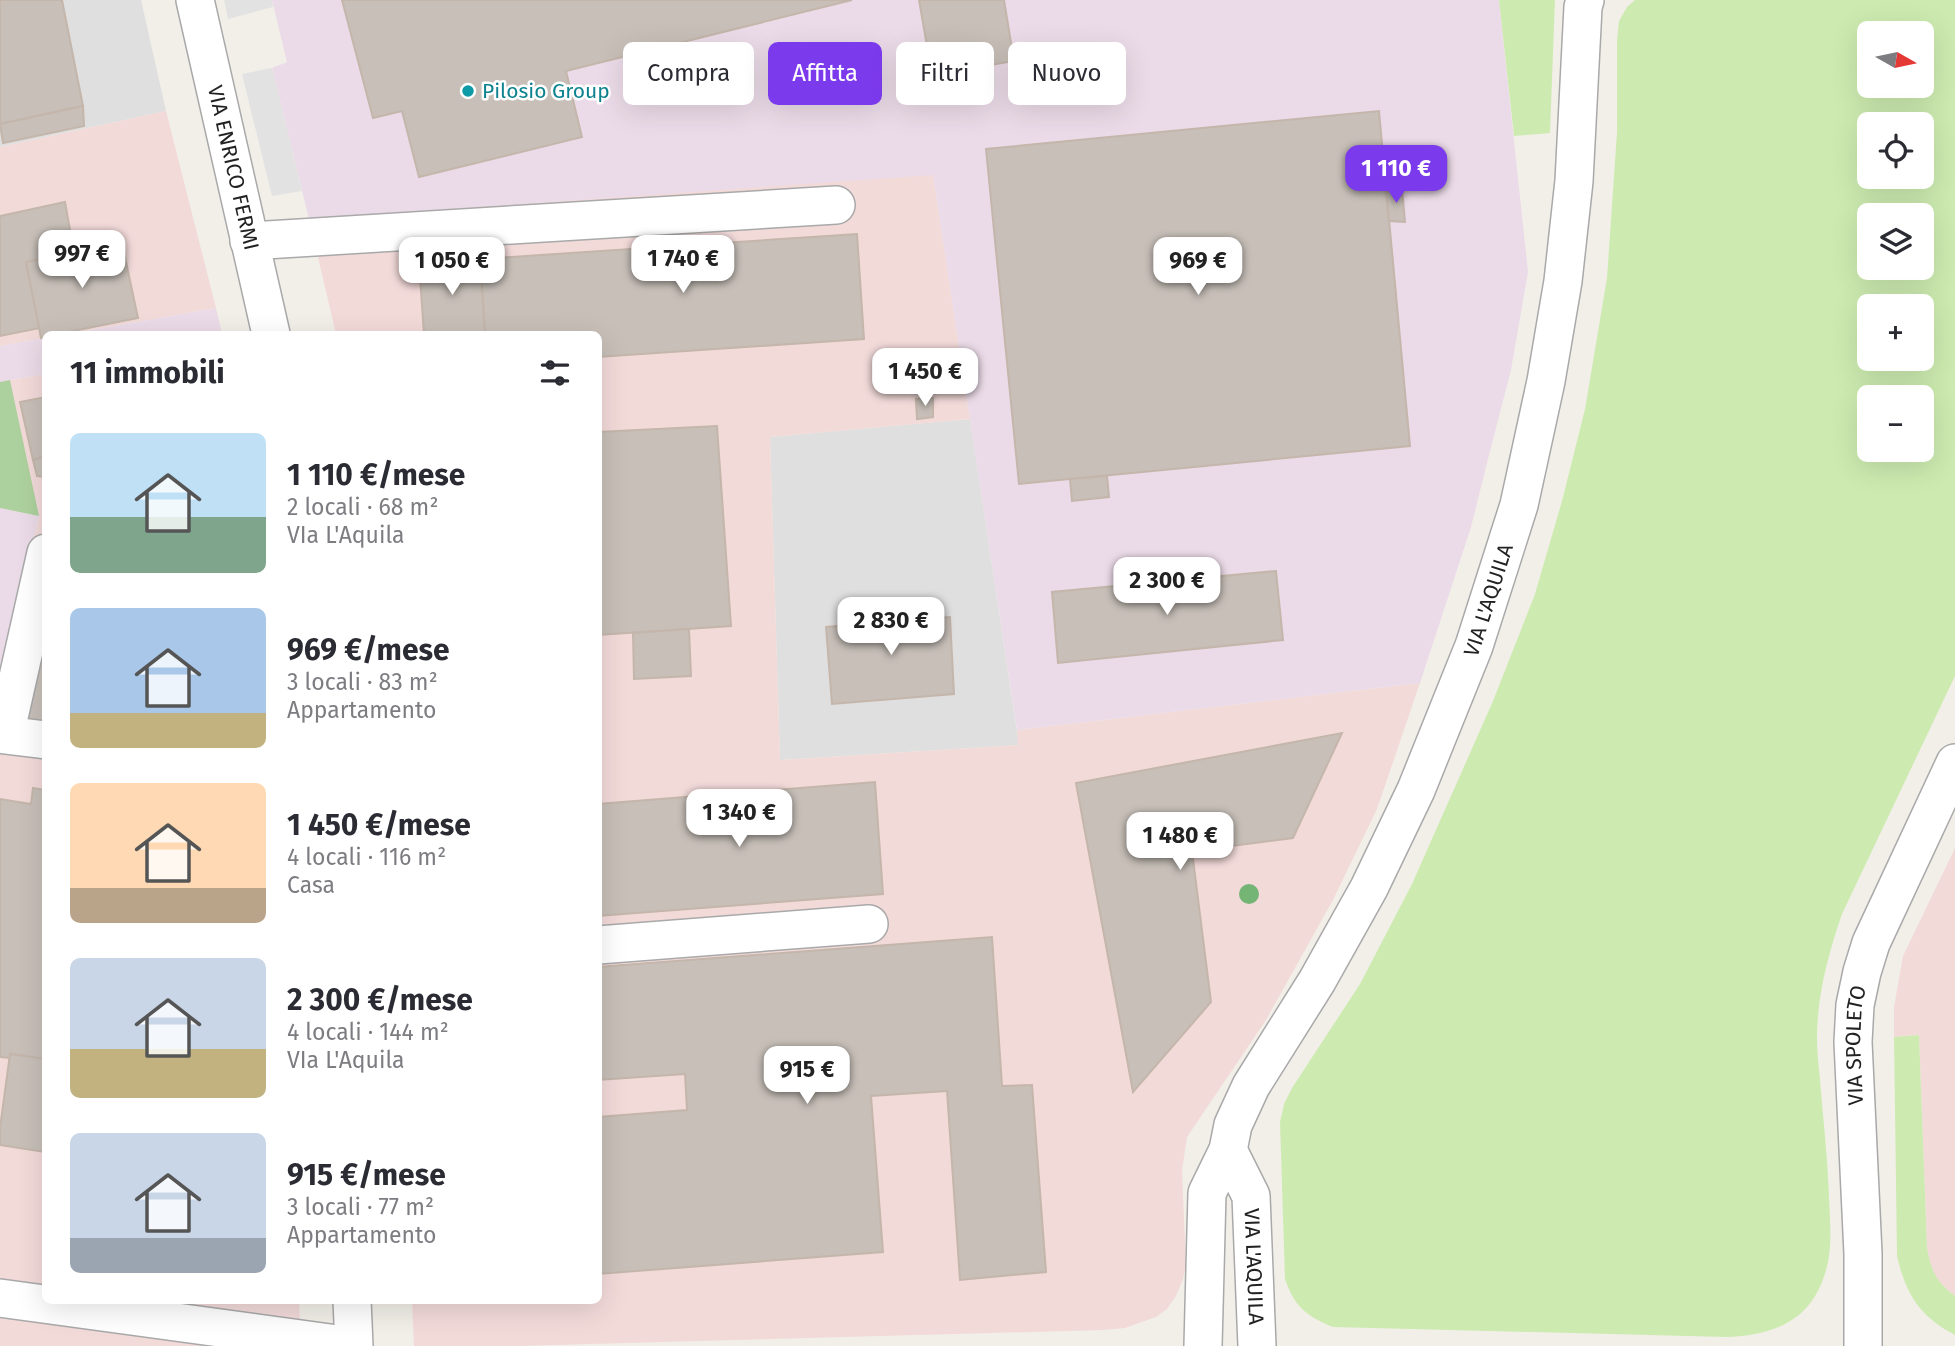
<!DOCTYPE html>
<html lang="it">
<head>
<meta charset="utf-8">
<style>
	body { margin:0; font-family:"Fira Sans",sans-serif; background:#f2f2f3; color:#2b2b33; height:100vh; display:flex; flex-direction:column; font-size:26px; white-space:nowrap }
	* { box-sizing:border-box; margin:0 }
	p { font-size:23px; color:#7c7c81 }
	.icon { flex:none; width:38px; height:38px; fill:none; stroke:currentColor; stroke-width:2; stroke-linecap:round; stroke-linejoin:round }
	.map { position:relative; flex:1; overflow:hidden }
	.sheet { position:absolute; left:42px; top:331px; width:560px; height:973px; display:flex; flex-direction:column; background:#fff; border-radius:10px; box-shadow:0 7px 28px #0002 }
	.sheet>* { flex:none }
	.hud { position:absolute; left:623px; top:42px; width:665px; height:63px; display:flex; gap:14px }
	.needle { width:46px; rotate:99deg }
	.controls { position:absolute; left:1857px; top:21px; display:grid; gap:14px }
	.controls a { display:grid; place-items:center; width:77px; height:77px; border-radius:10px; background:#fff; box-shadow:0 7px 28px #0002; font-size:35px }
	.price { position:absolute; translate:-50% -60px; padding:0 16px; border-radius:14px; background:#fff; color:#222; font-size:23px; line-height:46px; filter:drop-shadow(0 2px 4px #0008) }
	.price::after { content:''; position:absolute; left:50%; top:42px; width:21px; height:16px; margin-left:-10px; background:inherit; clip-path:polygon(0 0,100% 0,50% 100%) }
	.price.active { background:#7c3aed; color:#fff }
	ul { padding:0; list-style:none }
	li { display:flex; align-items:center; gap:21px; height:175px; padding:0 28px }
	li span { display:grid; place-items:center; flex:none; width:196px; height:140px; border-radius:10px; color:#555 }
	li>.icon { margin-inline-start:auto }
	span .icon { width:84px; height:84px; fill:#fffc; stroke-width:1 }
	li b { font-size:30px }
	h2 { display:flex; justify-content:space-between; align-items:center; height:84px; padding:0 28px; font-size:30px }
	.chip { padding:0 24px; border-radius:10px; background:#fff; box-shadow:0 7px 28px #0002; font-size:24px; line-height:63px }
	.chip.active { background:#7c3aed; color:#fff }
	.map>svg:first-child { display:block }
</style>
</head>
<body>
<div class="map">
<svg width="1955" height="1346" viewBox="0 0 1955 1346">
	<rect width="100%" height="100%" fill="#f2efe9"/>
	<g fill="#e0dfdf">
		<path d="M 0,0 L 141,0 L 166,111 L 0,147 Z"/>
		<path d="M 970,419 L 1019,745 L 780,760 L 770,437 Z"/>
	</g>
	<g fill="#f2dad9">
		<path d="M 166,111 L 216,308 L 69,334 L 46,334 L 45,338 L 0,346 L 0,147 Z"/>
		<path d="M 933,174 L 970,419 L 770,437 L 780,760 L 1018,745 L 1017,730 L 1420,683 L 1377,809 L 1333,900 L 1266,1020 L 1187,1137 L 1182,1171 L 1186,1264 L 1183,1279 L 1176,1296 L 1167,1309 L 1156,1317 L 1125,1328 L 1103,1330 L 517,1346 L 414,1346 L 412,1300 L 598,1300 L 598,334 L 336,334 L 309,219 Z"/>
		<path d="M 45,374 L 46,1300 L 299,1300 L 301,1346 L 0,1346 L 0,683 L 39,516 L 0,508 L 0,382 Z"/>
		<path d="M 1955,848 L 1955,1296 L 1944,1288 L 1931,1270 L 1927,1248 L 1919,1035 L 1894,1037 L 1894,1007 L 1903,956 Z"/>
	</g>
	<g fill="#ebdbe8">
		<path d="M 272,0 L 1499,0 L 1528,272 L 1511,370 L 1489,455 L 1471,527 L 1420,683 L 1017,730 L 933,175 L 309,219 L 272,68 L 287,62 Z"/>
		<path d="M 216,308 L 222,334 L 69,334 Z"/>
		<path d="M 45,338 L 45,374 L 0,382 L 0,346 Z"/>
		<path d="M 0,508 L 39,516 L 0,683 Z"/>
	</g>
	<g fill="#cdebb0" fill-rule="evenodd">
		<path d="M 1499,0 L 1555,0 L 1550,133 L 1514,136 Z"/>
		<path d="M 1635,0 L 1955,0 L 1955,676 L 1842,914 C 1828,955 1817,995 1817,1039 C 1817,1056 1820,1074 1821,1092 C 1824,1127 1828,1163 1829,1198 C 1830,1219 1832,1242 1828,1262 C 1816,1318 1779,1335 1726,1337 L 1333,1327 C 1306,1316 1294,1306 1285,1279 L 1280,1122 L 1284,1104 L 1292,1088 L 1360,984 L 1412,884 L 1493,701 L 1535,594 L 1562,501 L 1585,409 L 1607,278 L 1617,132 L 1617,41 L 1619,21 L 1627,7 ZM 1869,33 L 1922,33 L 1922,86 L 1869,86 ZM 1869,124 L 1922,124 L 1922,177 L 1869,177 ZM 1869,215 L 1922,215 L 1922,268 L 1869,268 ZM 1869,306 L 1922,306 L 1922,359 L 1869,359 ZM 1869,397 L 1922,397 L 1922,450 L 1869,450 Z"/>
		<path d="M 1919,1035 L 1927,1248 C 1931,1270 1936,1282 1955,1296 L 1955,1335 C 1919,1316 1906,1294 1897,1256 L 1894,1037 Z"/>
	</g>
	<path fill="#add19e" d="M 10,380 L 39,516 L 0,508 L 0,382 Z"/>
	<g fill="#e2e2e2">
		<path d="M 224,0 L 272,0 L 273,7 L 228,19 Z"/>
		<path d="M 272,68 L 302,191 L 272,196 L 242,74 Z"/>
	</g>
	<g fill="#c7bfb8" stroke="#c4b6ab" stroke-width="2">
		<path d="M 0,0 L 62,0 L 83,106 L 0,124 Z"/>
		<path d="M 342,0 L 852,0 L 566,71 L 582,137 L 419,177 L 402,111 L 373,118 Z"/>
		<path d="M 919,0 L 1004,0 L 1014,61 L 932,75 Z"/>
		<path d="M 83,106 L 84,126 L 3,143 L 0,124 Z"/>
		<path d="M 1379,111 L 1410,446 L 1019,484 L 986,149 Z"/>
		<path d="M 1386,189 L 1402,189 L 1405,222 L 1389,221 Z"/>
		<path d="M 65,202 L 74,253 L 26,262 L 40,328 L 0,336 L 0,216 Z"/>
		<path d="M 857,234 L 864,339 L 598,357 L 598,334 L 485,334 L 480,259 Z"/>
		<path d="M 122,243 L 138,318 L 58,334 L 46,334 L 46,337 L 41,338 L 26,262 Z"/>
		<path d="M 480,259 L 485,334 L 424,334 L 419,262 Z"/>
		<path d="M 46,397 L 46,456 L 33,460 L 20,402 Z"/>
		<path d="M 933,398 L 933,417 L 917,419 L 916,399 Z"/>
		<path d="M 717,426 L 731,626 L 598,635 L 598,432 Z"/>
		<path d="M 46,456 L 46,477 L 37,476 L 33,460 Z"/>
		<path d="M 1107,476 L 1109,497 L 1072,501 L 1070,479 Z"/>
		<path d="M 1276,571 L 1283,640 L 1058,663 L 1052,592 Z"/>
		<path d="M 46,594 L 46,729 L 21,726 Z"/>
		<path d="M 916,603 L 918,619 L 950,617 L 954,694 L 832,704 L 826,627 L 872,623 L 871,606 Z"/>
		<path d="M 689,629 L 691,676 L 634,679 L 633,633 Z"/>
		<path d="M 1342,733 L 1293,838 L 1192,851 L 1211,1002 L 1133,1092 L 1076,783 Z"/>
		<path d="M 875,782 L 883,894 L 598,916 L 598,804 Z"/>
		<path d="M 33,788 L 46,790 L 46,1059 L 10,1054 L 10,1058 L 0,1057 L 0,799 L 31,804 Z"/>
		<path d="M 992,937 L 1002,1086 L 1032,1085 L 1046,1272 L 960,1280 L 947,1091 L 871,1096 L 883,1252 L 598,1274 L 598,1117 L 687,1110 L 685,1074 L 598,1080 L 598,967 Z"/>
		<path d="M 10,1054 L 46,1059 L 46,1160 L 43,1159 L 45,1152 L 0,1145 L 0,1128 Z"/>
	</g>
	<g fill="none" stroke-linecap="round" stroke-linejoin="round">
		<g stroke="#a9a9a9" stroke-width="40">
			<g id="minor">
				<path id="s1" d="M 195,0 L 271,334"/>
				<path d="M 249,241 L 836,205"/>
				<path d="M 46,553 L 5,735 L 46,740"/>
				<path d="M 598,945 L 869,924"/>
				<path id="s2" d="M 1228,1150 L 1251,1196 L 1257,1346"/>
				<path d="M 0,1298 L 352,1346"/>
				<path d="M 352,1300 L 354,1346"/>
				<path id="s3" d="M 1203,1346 L 1207,1193 L 1228,1150 L 1233,1125 L 1251,1086 L 1317,981 L 1369,888 L 1416,790 L 1474,646 L 1519,505 L 1546,381 L 1563,281 L 1574,181 L 1583,7 L 1585,0"/>
				<path id="s4" d="M 1863,1346 L 1863,1254 L 1853,1042 L 1855,1005 L 1862,972 L 1871,943 L 1955,763"/>
			</g>
		</g>
		<use href="#minor" stroke="#fff" stroke-width="37"/>
	</g>
	<circle fill="#74b475" cx="1249" cy="894" r="10"/>
	<circle fill="#0f9aa8" stroke="#fff" stroke-width="2.5" cx="468" cy="91" r="7"/>
	<g text-anchor="middle" dominant-baseline="central" stroke-width="5" stroke-linejoin="round" paint-order="stroke">
		<g font-size="21" fill="#0d838f" stroke="#fff" text-anchor="start">
			<text x="482" y="91">Pilosio Group</text>
		</g>
		<g font-size="21" fill="#222" stroke="#fff">
			<text stroke="none"><textPath href="#s1" startOffset="172">VIA ENRICO FERMI</textPath></text>
			<text stroke="none"><textPath href="#s3" startOffset="812">VIA L'AQUILA</textPath></text>
			<text stroke="none"><textPath href="#s4" startOffset="301">VIA SPOLETO</textPath></text>
			<text stroke="none"><textPath href="#s2" startOffset="122">VIA L'AQUILA</textPath></text>
		</g>
	</g>
</svg>
<div class="controls">
<a><svg class="needle" viewBox="-14 -14 28 28"><path d="M0-13l5 13h-10z" fill="#e53935"/><path d="M0 13l5-13h-10z" fill="#7c7c81"/></svg></a>
<a><svg class="icon" aria-label="locate" viewBox="0 0 24 24"><circle cx="12" cy="12" r="6"/><path d="M12 2v4M12 18v4M2 12h4M18 12h4"/></svg></a>
<a><svg class="icon" aria-label="layers" viewBox="0 0 24 24"><path d="M12 4l9 5-9 5-9-5zM3 14l9 5 9-5"/></svg></a>
<a>+</a>
<a>−</a>
</div>
<b class="price active" style="left:1396px;top:205px">1 110 €</b>
<b class="price" style="left:82px;top:290px">997 €</b>
<b class="price" style="left:683px;top:295px">1 740 €</b>
<b class="price" style="left:452px;top:297px">1 050 €</b>
<b class="price" style="left:1198px;top:297px">969 €</b>
<b class="price" style="left:925px;top:408px">1 450 €</b>
<b class="price" style="left:1167px;top:617px">2 300 €</b>
<b class="price" style="left:891px;top:657px">2 830 €</b>
<b class="price" style="left:739px;top:849px">1 340 €</b>
<b class="price" style="left:1180px;top:872px">1 480 €</b>
<b class="price" style="left:807px;top:1106px">915 €</b>
<div class="hud">
<a class="chip">Compra</a>
<a class="chip active">Affitta</a>
<a class="chip">Filtri</a>
<a class="chip">Nuovo</a>
</div>
<section class="sheet">
<h2>11 immobili<svg class="icon" aria-label="filters" viewBox="0 0 24 24"><path d="M4 7h16M4 17h16"/><circle cx="9" cy="7" r="2"/><circle cx="15" cy="17" r="2"/></svg></h2>
<ul>
<li><span style="background:linear-gradient(#bfe0f5 60%,#7fa58c 0)"><svg class="icon" aria-label="home" viewBox="0 0 24 24"><path d="M3 11l9-7 9 7M6 9v11h12V9"/></svg></span><div><b>1 110 €/mese</b><p>2 locali · 68 m²</p><p>VIa L'Aquila</p></div></li>
<li><span style="background:linear-gradient(#a9c7e8 75%,#c2b280 0)"><svg class="icon" aria-label="home" viewBox="0 0 24 24"><path d="M3 11l9-7 9 7M6 9v11h12V9"/></svg></span><div><b>969 €/mese</b><p>3 locali · 83 m²</p><p>Appartamento</p></div></li>
<li><span style="background:linear-gradient(#ffd9b3 75%,#b9a48a 0)"><svg class="icon" aria-label="home" viewBox="0 0 24 24"><path d="M3 11l9-7 9 7M6 9v11h12V9"/></svg></span><div><b>1 450 €/mese</b><p>4 locali · 116 m²</p><p>Casa</p></div></li>
<li><span style="background:linear-gradient(#c9d6e8 65%,#c2b280 0)"><svg class="icon" aria-label="home" viewBox="0 0 24 24"><path d="M3 11l9-7 9 7M6 9v11h12V9"/></svg></span><div><b>2 300 €/mese</b><p>4 locali · 144 m²</p><p>VIa L'Aquila</p></div></li>
<li><span style="background:linear-gradient(#c9d6e8 75%,#9aa5b1 0)"><svg class="icon" aria-label="home" viewBox="0 0 24 24"><path d="M3 11l9-7 9 7M6 9v11h12V9"/></svg></span><div><b>915 €/mese</b><p>3 locali · 77 m²</p><p>Appartamento</p></div></li>
</ul>
</section>
</div>
</body>
</html>
